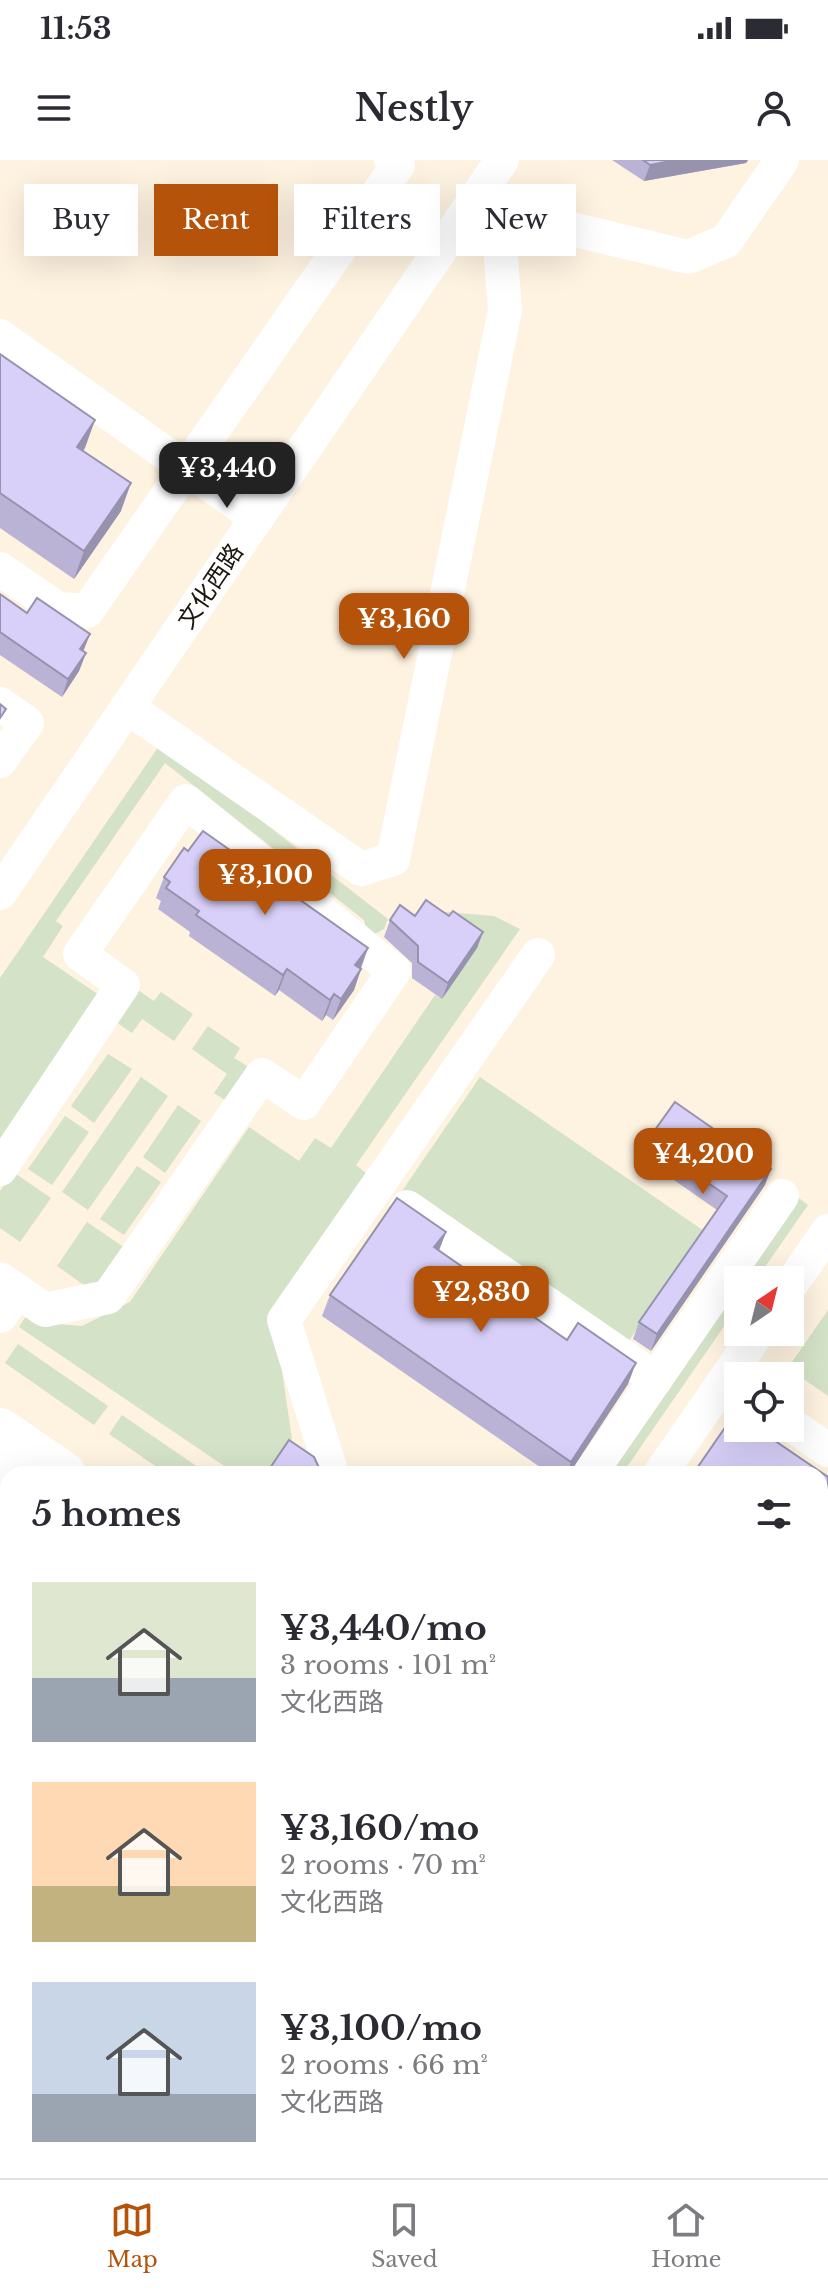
<!DOCTYPE html>
<html lang="en">
<head>
<meta charset="utf-8">
<style>
	body { margin:0; font-family:"Libre Baskerville","Noto Sans SC",serif; background:#f7f7f7; color:#2b2b33; height:100vh; display:flex; flex-direction:column; font-size:30px; white-space:nowrap }
	* { box-sizing:border-box; margin:0 }
	p { font-size:26px; color:#7c7c81 }
	.icon { flex:none; width:44px; height:44px; fill:none; stroke:currentColor; stroke-width:2; stroke-linecap:round; stroke-linejoin:round }
	.map { position:relative; flex:1; overflow:hidden }
	.sheet { position:absolute; left:0px; top:1306px; width:828px; height:712px; display:flex; flex-direction:column; background:#fff; border-radius:24px 24px 0 0; box-shadow:0 8px 32px #0002 }
	.sheet>* { flex:none }
	.hud { position:absolute; left:24px; top:24px; width:780px; height:72px; display:flex; gap:16px }
	.needle { width:52px; rotate:35deg }
	.buttons { position:absolute; left:724px; top:1106px; display:grid; gap:16px }
	.buttons a { display:grid; place-items:center; width:80px; height:80px; border-radius:0px; background:#fff; box-shadow:0 8px 32px #0002; font-size:40px }
	.price { position:absolute; translate:-50% -68px; padding:0 18px; border-radius:16px; background:#b45309; color:#fff; font-size:26px; line-height:52px; filter:drop-shadow(0 2px 4px #0008) }
	.price::after { content:''; position:absolute; left:50%; top:48px; width:24px; height:18px; margin-left:-12px; background:inherit; clip-path:polygon(0 0,100% 0,50% 100%) }
	.price.current { background:#222; color:#fff }
	ul { padding:0; list-style:none }
	li { display:flex; align-items:center; gap:24px; height:200px; padding:0 32px }
	li span { display:grid; place-items:center; flex:none; width:224px; height:160px; border-radius:0px; color:#555 }
	li>.icon { margin-inline-start:auto }
	span .icon { width:96px; height:96px; fill:#fffc; stroke-width:1 }
	li b { font-size:34px }
	h2 { display:flex; justify-content:space-between; align-items:center; height:96px; padding:0 32px; font-size:34px }
	.chip { padding:0 28px; border-radius:0px; background:#fff; box-shadow:0 8px 32px #0002; font-size:28px; line-height:72px }
	.chip.current { background:#b45309; color:#fff }
	.status { display:flex; justify-content:space-between; align-items:center; height:56px; padding:0 40px; background:#fff; direction:ltr }
	.status svg { height:22px; fill:currentColor }
	header { display:flex; justify-content:space-between; align-items:center; height:104px; padding:0 32px; background:#fff; font-size:36px; font-weight:600 }
	.menu { display:flex; justify-content:space-around; align-items:center; height:112px; border-top:2px solid #e1e1e2; background:#fff; font-size:22px; color:#7c7c81 }
	.menu a { display:grid; justify-items:center; gap:4px }
	.menu .current { color:#b45309 }
	.map>svg:first-child { display:block }
</style>
</head>
<body>
<div class="status"><b>11:53</b><svg viewBox="0 0 49 12"><path d="M0 12V9h3v3zM5 12V6h3v6zM10 12V3h3v9zM15 12V0h3v12zM26 1h20v11H26zM47 4h2v5h-2z"/></svg></div>
<header><svg class="icon" aria-label="menu" viewBox="0 0 24 24"><path d="M4 6h16M4 12h16M4 18h16"/></svg>Nestly<svg class="icon" aria-label="person" viewBox="0 0 24 24"><circle cx="12" cy="8" r="4"/><path d="M4 21q1-7 8-7t8 7"/></svg></header>
<div class="map">
<svg width="828" height="2018" viewBox="0 0 828 2018">
	<rect width="100%" height="100%" fill="#fef2e0"/>
	<g fill="#d4e2c7">
		<path d="M 161,583 L 388,759 L 384,769 L 375,774 L 367,772 L 364,760 L 165,603 L 56,761 L 63,766 L 43,797 L 99,835 L 0,979 L 0,818 Z"/>
		<path d="M 423,750 L 494,756 L 520,769 L 356,1005 L 371,1017 L 276,1170 L 292,1279 L 267,1314 L 236,1314 L 19,1167 L 32,1147 L 58,1164 L 82,1166 L 130,1142 L 249,967 L 299,1001 L 315,978 L 331,988 L 435,835 L 442,839 L 394,762 Z"/>
		<path d="M 138,830 L 154,841 L 161,832 L 193,854 L 174,881 L 142,859 L 132,873 L 116,862 Z"/>
		<path d="M 208,866 L 240,888 L 234,898 L 252,909 L 229,943 L 214,933 L 227,914 L 192,889 Z"/>
		<path d="M 108,894 L 132,909 L 94,963 L 71,946 Z"/>
		<path d="M 141,917 L 168,936 L 88,1050 L 62,1032 Z"/>
		<path d="M 480,917 L 704,1071 L 626,1185 L 402,1031 Z"/>
		<path d="M 178,945 L 201,961 L 165,1013 L 143,997 Z"/>
		<path d="M 65,956 L 89,972 L 52,1025 L 28,1009 Z"/>
		<path d="M 137,1006 L 161,1022 L 124,1075 L 100,1059 Z"/>
		<path d="M 13,1012 L 51,1038 L 20,1082 L 0,1068 L 0,1031 Z"/>
		<path d="M 795,1035 L 808,1045 L 756,1120 L 738,1120 Z"/>
		<path d="M 87,1062 L 125,1088 L 94,1132 L 57,1106 Z"/>
		<path d="M 738,1120 L 738,1146 L 622,1314 L 608,1314 Z"/>
		<path d="M 828,1150 L 828,1236 L 788,1208 Z"/>
		<path d="M 18,1184 L 108,1246 L 94,1265 L 5,1203 Z"/>
		<path d="M 122,1255 L 208,1314 L 167,1314 L 109,1274 Z"/>
		<path d="M 0,1421 L 8,1426 L 8,1859 L 0,1854 Z"/>
		<path d="M 820,1429 L 828,1434 L 828,1517 L 820,1512 Z"/>
		<path d="M 820,1984 L 828,1989 L 828,2018 L 239,2018 L 227,2010 L 820,2010 Z"/>
	</g>
	<g fill="#a3b590">
		<path d="M 8,1737 L 8,1838 L 0,1832 L 0,1748 Z"/>
		<path d="M 274,2010 L 507,2010 L 511,2013 L 508,2018 L 286,2018 Z"/>
	</g>
	<g fill="none" stroke-linecap="round" stroke-linejoin="round">
		<g stroke="#fff" stroke-width="34">
			<path d="M 472,45 L 688,97 L 726,81 L 782,0"/>
			<path d="M 0,176 L 257,358"/>
			<path d="M 0,409 L 58,449 L 87,451 L 398,5 L 391,0"/>
			<path d="M 0,544 L 27,563 L 0,601"/>
			<path d="M 127,547 L 361,709 L 393,699 L 505,150 L 499,72 L 472,45"/>
			<path d="M 0,733 L 502,0"/>
			<path d="M 0,1009 L 123,825 L 80,794 L 186,641 L 394,811 L 304,943 L 262,915 L 108,1137 L 45,1150 L 0,1119"/>
			<path d="M 407,1047 L 656,1219"/>
			<path d="M 790,1126 L 828,1071"/>
			<path d="M 0,1156 L 18,1131"/>
			<path d="M 790,1264 L 828,1290"/>
			<path d="M 332,1314 L 284,1160 L 538,795"/>
			<path d="M 590,1314 L 782,1036"/>
			<path d="M 660,1314 L 758,1172"/>
			<path d="M 820,1579 L 828,1568"/>
			<path d="M 0,1965 L 8,1970"/>
			<path d="M 66,2010 L 78,2018"/>
		</g>
		<g stroke="#fff" stroke-width="44">
			<path d="M 0,1270 L 64,1314"/>
			<path d="M 0,1318 L 8,1323"/>
			<path d="M 820,1831 L 828,1836"/>
			<path d="M 820,1878 L 828,1884"/>
		</g>
	</g>
	<g fill="#bab3d5">
		<path d="M 612,0 L 748,0 L 746,3 L 644,21 Z"/>
		<path d="M 0,194 L 95,260 L 83,291 L 121,351 L 74,419 L 0,368 Z"/>
		<path d="M 0,434 L 27,453 L 90,474 L 83,491 L 86,493 L 79,511 L 62,537 L 0,495 Z"/>
		<path d="M 164,717 L 368,788 L 354,830 L 333,860 L 326,855 L 322,861 L 279,830 L 275,836 L 189,776 L 190,772 L 158,749 L 161,741 L 156,738 Z"/>
		<path d="M 415,756 L 449,756 L 483,772 L 477,788 L 442,839 L 412,818 L 412,803 L 384,777 L 390,760 Z"/>
		<path d="M 647,981 L 765,1025 L 651,1191 L 633,1179 L 639,1162 L 717,1050 L 641,997 Z"/>
		<path d="M 446,1072 L 439,1090 L 628,1224 L 569,1314 L 550,1314 L 322,1156 L 330,1135 Z"/>
		<path d="M 820,1314 L 828,1317 L 828,1434 L 820,1429 Z"/>
	</g>
	<g fill="#9792ae">
		<path d="M 676,0 L 748,0 L 746,3 L 644,21 L 650,5 Z"/>
		<path d="M 95,260 L 85,288 L 67,314 L 77,287 Z"/>
		<path d="M 131,323 L 121,351 L 74,419 L 84,391 Z"/>
		<path d="M 90,474 L 83,492 L 80,489 Z"/>
		<path d="M 86,493 L 79,511 L 62,537 L 68,519 Z"/>
		<path d="M 483,772 L 477,788 L 442,839 L 448,823 Z"/>
		<path d="M 368,788 L 360,809 L 355,805 Z"/>
		<path d="M 287,809 L 279,830 L 275,836 L 283,815 Z"/>
		<path d="M 361,809 L 354,830 L 333,860 L 341,839 Z"/>
		<path d="M 334,834 L 326,855 L 322,861 L 330,840 Z"/>
		<path d="M 771,1009 L 765,1025 L 651,1191 L 657,1174 Z"/>
		<path d="M 446,1072 L 438,1093 L 434,1087 Z"/>
		<path d="M 636,1203 L 628,1224 L 569,1314 L 567,1314 L 571,1302 Z"/>
	</g>
	<g fill="#d8d0f8" stroke="#9792ae" stroke-width="2">
		<path d="M 643,0 L 676,0 L 650,5 Z"/>
		<path d="M 0,194 L 95,260 L 77,287 L 131,323 L 84,391 L 0,333 Z"/>
		<path d="M 0,434 L 27,453 L 37,438 L 90,474 L 80,489 L 86,493 L 68,519 L 0,472 Z"/>
		<path d="M 0,544 L 6,549 L 0,558 Z"/>
		<path d="M 203,671 L 368,788 L 355,805 L 361,809 L 341,839 L 334,834 L 330,840 L 287,809 L 283,815 L 196,755 L 199,751 L 166,728 L 170,722 L 164,717 L 184,688 L 188,691 Z"/>
		<path d="M 426,740 L 449,756 L 453,751 L 483,772 L 448,823 L 418,802 L 418,786 L 390,760 L 400,745 L 415,756 Z"/>
		<path d="M 675,942 L 771,1009 L 657,1174 L 639,1162 L 727,1036 L 647,981 Z"/>
		<path d="M 397,1038 L 446,1072 L 434,1087 L 567,1180 L 578,1163 L 636,1203 L 571,1302 L 330,1135 Z"/>
		<path d="M 735,1253 L 738,1256 L 738,1268 L 756,1268 L 828,1317 L 828,1408 L 820,1403 L 820,1314 L 693,1314 Z"/>
		<path d="M 289,1280 L 314,1297 L 322,1314 L 272,1314 L 268,1311 Z"/>
	</g>
	<g text-anchor="middle" dominant-baseline="central" stroke-width="8" stroke-linejoin="round" paint-order="stroke">
		<g font-size="24" fill="#1b160e" stroke="#fff">
			<text transform="translate(210 426) rotate(-56)">文化西路</text>
		</g>
	</g>
</svg>
<div class="buttons">
<a><svg class="needle" viewBox="-14 -14 28 28"><path d="M0-13l5 13h-10z" fill="#e53935"/><path d="M0 13l5-13h-10z" fill="#7c7c81"/></svg></a>
<a><svg class="icon" aria-label="locate" viewBox="0 0 24 24"><circle cx="12" cy="12" r="6"/><path d="M12 2v4M12 18v4M2 12h4M18 12h4"/></svg></a>
</div>
<b class="price current" style="left:227px;top:350px">¥3,440</b>
<b class="price" style="left:404px;top:501px">¥3,160</b>
<b class="price" style="left:265px;top:757px">¥3,100</b>
<b class="price" style="left:703px;top:1036px">¥4,200</b>
<b class="price" style="left:481px;top:1174px">¥2,830</b>
<div class="hud">
<a class="chip">Buy</a>
<a class="chip current">Rent</a>
<a class="chip">Filters</a>
<a class="chip">New</a>
</div>
<section class="sheet">
<h2>5 homes<svg class="icon" aria-label="filters" viewBox="0 0 24 24"><path d="M4 7h16M4 17h16"/><circle cx="9" cy="7" r="2"/><circle cx="15" cy="17" r="2"/></svg></h2>
<ul>
<li><span style="background:linear-gradient(#dfe7d0 60%,#9aa5b1 0)"><svg class="icon" aria-label="home" viewBox="0 0 24 24"><path d="M3 11l9-7 9 7M6 9v11h12V9"/></svg></span><div><b>¥3,440/mo</b><p>3 rooms · 101 m²</p><p>文化西路</p></div></li>
<li><span style="background:linear-gradient(#ffd9b3 65%,#c2b280 0)"><svg class="icon" aria-label="home" viewBox="0 0 24 24"><path d="M3 11l9-7 9 7M6 9v11h12V9"/></svg></span><div><b>¥3,160/mo</b><p>2 rooms · 70 m²</p><p>文化西路</p></div></li>
<li><span style="background:linear-gradient(#c9d6e8 70%,#9aa5b1 0)"><svg class="icon" aria-label="home" viewBox="0 0 24 24"><path d="M3 11l9-7 9 7M6 9v11h12V9"/></svg></span><div><b>¥3,100/mo</b><p>2 rooms · 66 m²</p><p>文化西路</p></div></li>
</ul>
</section>
</div>
<nav class="menu">
<a class="current"><svg class="icon" aria-label="map" viewBox="0 0 24 24"><path d="M3 6l6-2 6 2 6-2v14l-6 2-6-2-6 2zM9 4v14M15 6v14"/></svg>Map</a>
<a><svg class="icon" aria-label="saved" viewBox="0 0 24 24"><path d="M7 4h10v16l-5-4-5 4z"/></svg>Saved</a>
<a><svg class="icon" aria-label="home" viewBox="0 0 24 24"><path d="M3 11l9-7 9 7M6 9v11h12V9"/></svg>Home</a>
</nav>
</body>
</html>
